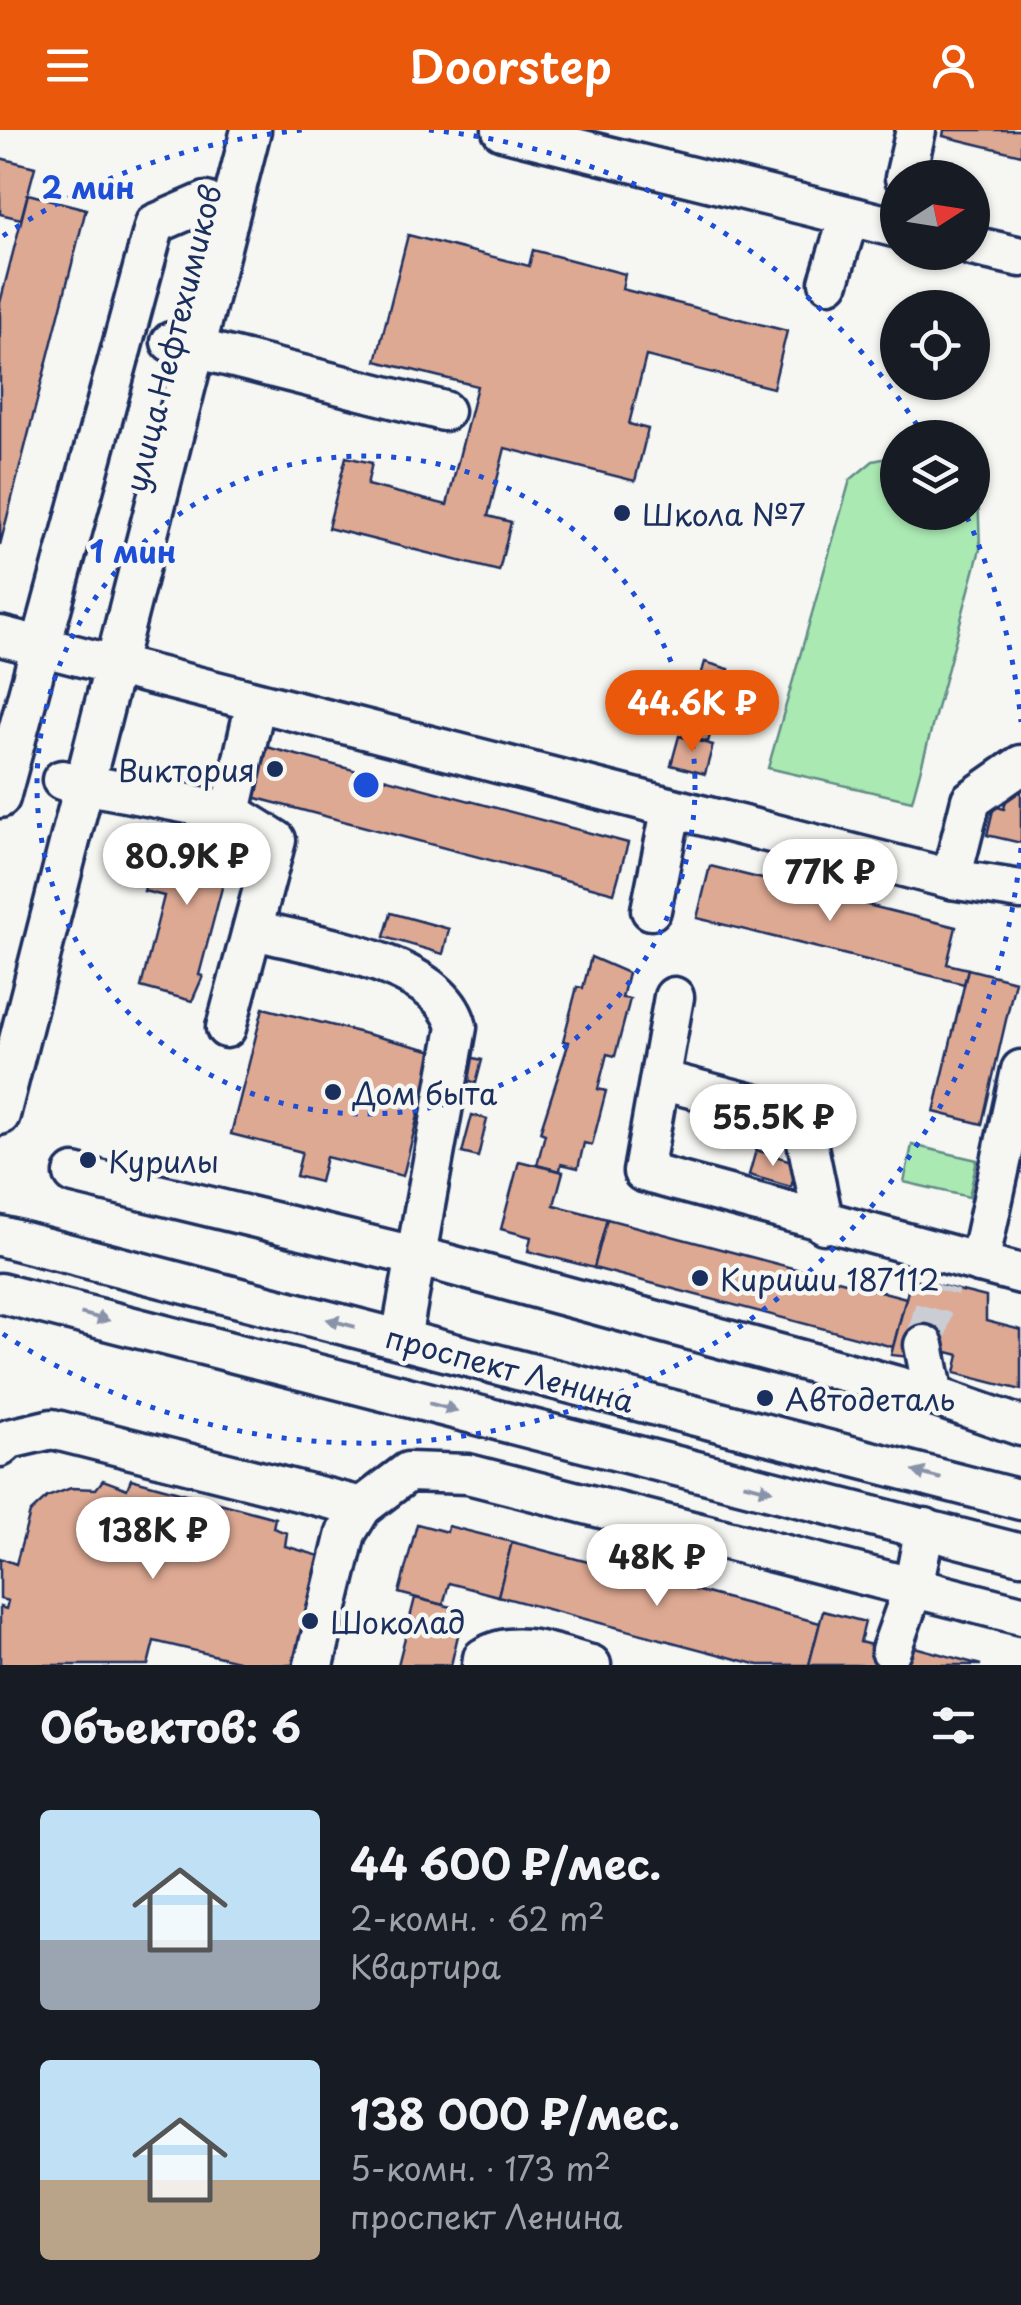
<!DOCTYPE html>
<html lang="ru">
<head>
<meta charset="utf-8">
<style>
	body { margin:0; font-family:"Playpen Sans",sans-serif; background:#20242c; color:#f1f3f6; height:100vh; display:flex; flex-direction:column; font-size:38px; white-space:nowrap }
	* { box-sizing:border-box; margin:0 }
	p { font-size:32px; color:#9ea1a6 }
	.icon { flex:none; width:55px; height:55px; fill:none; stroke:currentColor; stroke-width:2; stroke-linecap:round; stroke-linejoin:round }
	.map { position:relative; height:1535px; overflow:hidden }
	.drawer { display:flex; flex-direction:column; background:#171b24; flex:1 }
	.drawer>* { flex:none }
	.needle { width:65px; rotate:78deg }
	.controls { position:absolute; left:880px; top:30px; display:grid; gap:20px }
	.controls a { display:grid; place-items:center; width:110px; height:110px; border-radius:50%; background:#171b24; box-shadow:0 2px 8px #0004; font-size:50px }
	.price { position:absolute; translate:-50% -85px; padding:0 22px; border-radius:35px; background:#fff; color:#222; font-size:32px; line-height:65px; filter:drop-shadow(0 2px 5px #0008) }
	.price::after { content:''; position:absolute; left:50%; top:60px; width:30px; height:22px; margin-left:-15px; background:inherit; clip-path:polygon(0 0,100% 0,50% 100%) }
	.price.current { background:#ea580c; color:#fff }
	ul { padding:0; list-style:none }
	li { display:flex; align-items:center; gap:30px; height:250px; padding:0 40px }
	li span { display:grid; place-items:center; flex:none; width:280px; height:200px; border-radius:10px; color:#555 }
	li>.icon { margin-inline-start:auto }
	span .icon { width:120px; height:120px; fill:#fffc; stroke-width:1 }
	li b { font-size:42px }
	h2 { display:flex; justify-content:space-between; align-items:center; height:120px; padding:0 40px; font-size:42px }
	header { display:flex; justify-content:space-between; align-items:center; height:130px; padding:0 40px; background:#ea580c; color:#fff; font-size:45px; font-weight:600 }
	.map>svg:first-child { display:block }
</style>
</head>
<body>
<header><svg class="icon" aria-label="menu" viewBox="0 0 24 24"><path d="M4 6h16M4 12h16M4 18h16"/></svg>Doorstep<svg class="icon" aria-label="person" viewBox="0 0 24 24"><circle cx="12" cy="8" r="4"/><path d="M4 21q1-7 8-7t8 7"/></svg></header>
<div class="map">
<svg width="1021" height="1535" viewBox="0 0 1021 1535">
	<rect width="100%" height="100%" fill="#f6f6f2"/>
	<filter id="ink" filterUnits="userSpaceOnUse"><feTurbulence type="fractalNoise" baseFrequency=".01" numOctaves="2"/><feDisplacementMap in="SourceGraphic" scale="20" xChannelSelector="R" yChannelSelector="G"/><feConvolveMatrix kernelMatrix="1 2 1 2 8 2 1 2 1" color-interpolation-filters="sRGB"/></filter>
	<g filter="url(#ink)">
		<g fill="#aae9b2" stroke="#628c88" stroke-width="2.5">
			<path d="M 897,326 L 898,382 L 972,382 L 973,357 L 978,362 L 980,419 L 912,671 L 768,638 L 850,350 L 873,331 Z"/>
			<path d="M 912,1015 L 977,1030 L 969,1067 L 904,1052 Z"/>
		</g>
		<g fill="#dea993" stroke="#1b2f5e" stroke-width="2.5">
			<path d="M 944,0 L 1021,0 L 1021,25 L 943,6 Z"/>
			<path d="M 0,28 L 35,37 L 21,89 L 0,84 Z"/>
			<path d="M 28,64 L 86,79 L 0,415 L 0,173 Z"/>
			<path d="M 408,105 L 529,136 L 533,120 L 625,144 L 622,159 L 787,201 L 773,258 L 646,226 L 629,294 L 648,299 L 635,351 L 505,318 L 488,386 L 511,392 L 499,441 L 328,398 L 346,327 L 372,333 L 367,355 L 447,375 L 477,256 L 376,231 Z"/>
			<path d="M 705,532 L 729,539 L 708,612 L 683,605 Z"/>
			<path d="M 679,606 L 713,615 L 705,644 L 671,635 Z"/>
			<path d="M 263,616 L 628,713 L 614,763 L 249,666 Z"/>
			<path d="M 1009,658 L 1021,661 L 1021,713 L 987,705 L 994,676 L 1004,679 Z"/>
			<path d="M 212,690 L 238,697 L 199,845 L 203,846 L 192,871 L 141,857 L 164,766 L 144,761 L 151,737 L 170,742 L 183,694 L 209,701 Z"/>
			<path d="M 710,736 L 956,797 L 947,834 L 968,839 L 964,854 L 697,788 Z"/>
			<path d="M 391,783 L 449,799 L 443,824 L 384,807 Z"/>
			<path d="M 591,827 L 628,843 L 622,868 L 630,869 L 615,926 L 607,924 L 598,959 L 606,961 L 592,1015 L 584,1013 L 578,1038 L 561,1034 L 560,1041 L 537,1035 L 545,1004 L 540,1002 L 569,912 L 563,911 L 577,857 L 583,858 Z"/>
			<path d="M 968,839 L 1015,851 L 982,994 L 934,982 Z"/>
			<path d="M 263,878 L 434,921 L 403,1046 L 326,1027 L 320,1052 L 296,1046 L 302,1022 L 231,1004 Z"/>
			<path d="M 470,927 L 482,930 L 476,953 L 465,949 Z"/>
			<path d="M 472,985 L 487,989 L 478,1027 L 462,1023 Z"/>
			<path d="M 756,1020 L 798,1033 L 791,1057 L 749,1045 Z"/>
			<path d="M 519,1031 L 563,1042 L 554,1075 L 607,1089 L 594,1138 L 528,1121 L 531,1107 L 501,1099 Z"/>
			<path d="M 607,1089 L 906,1168 L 893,1217 L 594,1138 Z"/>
			<path d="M 918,1150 L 986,1167 L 986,1191 L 1021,1200 L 1021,1260 L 955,1243 L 959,1225 L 948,1222 L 946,1231 L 891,1225 L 910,1153 L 917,1155 Z"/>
			<path d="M 131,1349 L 275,1388 L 273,1398 L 287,1403 L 285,1416 L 327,1428 L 299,1535 L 237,1535 L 238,1531 L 154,1511 L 148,1535 L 0,1535 L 0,1477 L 6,1479 L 8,1471 L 0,1469 L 0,1428 L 16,1434 L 30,1383 L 47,1367 L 71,1358 L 96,1359 L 103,1350 L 127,1359 Z"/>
			<path d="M 417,1394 L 447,1402 L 448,1396 L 512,1412 L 498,1466 L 449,1453 L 443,1475 L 399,1463 Z"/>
			<path d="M 512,1412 L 820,1493 L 809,1535 L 759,1535 L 498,1466 Z"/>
			<path d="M 415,1468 L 464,1480 L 451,1535 L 398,1535 Z"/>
			<path d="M 823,1481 L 865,1492 L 860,1512 L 905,1524 L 902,1535 L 809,1535 Z"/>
			<path d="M 907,1515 L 981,1535 L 902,1535 Z"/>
		</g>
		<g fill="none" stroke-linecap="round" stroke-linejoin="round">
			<path stroke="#caced4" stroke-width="38" stroke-dasharray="38 19" stroke-linecap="butt" d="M 924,1215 L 940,1155"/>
			<g stroke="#1b2f5e" stroke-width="45">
				<g id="minor">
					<path d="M 502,0 L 898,98"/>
					<path d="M 905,48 L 916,0"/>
					<path d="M 972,116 L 1021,127"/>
					<path d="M 829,152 L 849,87"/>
					<path d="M 171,212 L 444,281"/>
					<path d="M 0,506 L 951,749 L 971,670 L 1021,635"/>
					<path d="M 62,650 L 231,682 L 256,572"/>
					<path d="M 0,668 L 155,94 L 206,72"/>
					<path d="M 951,749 L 1021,760"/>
					<path d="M 651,780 L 671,681"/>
					<path d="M 254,800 C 311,815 441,831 457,897 L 401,1209"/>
					<path d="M 674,867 L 643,1042 L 1021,1144"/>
					<path d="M 226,898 L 276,710 L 231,682"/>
					<path d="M 660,950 L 788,983 L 806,1007 L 824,1094"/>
					<path d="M 0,985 L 251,0"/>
					<path d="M 74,1044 L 443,1133 L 934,1266 L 1021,1296"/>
					<path d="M 0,1106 L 1021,1370"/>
					<path d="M 979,1133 L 1021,940"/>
					<path d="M 0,1163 L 1021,1424"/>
					<path d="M 924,1215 L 934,1266"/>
					<path d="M 0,1317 L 9,1309 L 52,1299 L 362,1377 L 408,1342 L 468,1344 L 1021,1485"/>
					<path d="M 891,1520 L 913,1458 L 925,1398"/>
					<path d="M 314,1535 L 346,1403 L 362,1377"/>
					<path d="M 482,1535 L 483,1528 C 515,1507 556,1526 591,1535"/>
				</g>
			</g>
			<use href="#minor" stroke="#f6f6f2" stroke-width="38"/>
		</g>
		<defs><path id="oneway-solid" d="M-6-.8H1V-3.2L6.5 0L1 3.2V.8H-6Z" transform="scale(2.5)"/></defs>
		<g fill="#8892a8">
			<use href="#oneway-solid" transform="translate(95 1187) rotate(14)"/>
			<use href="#oneway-solid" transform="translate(341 1193) rotate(-165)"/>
			<use href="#oneway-solid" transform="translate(443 1277) rotate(15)"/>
			<use href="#oneway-solid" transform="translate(927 1345) rotate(-165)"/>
			<use href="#oneway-solid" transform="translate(758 1357) rotate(14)"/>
		</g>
	</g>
	<g fill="none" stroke="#1d4ed8" stroke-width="5" stroke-dasharray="5 10">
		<circle cx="366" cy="655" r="329"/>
		<path d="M1021 718A658 658 0 0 1 3 1204M3 106A658 658 0 0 1 303 0M429 0A658 658 0 0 1 924 306M967 387A658 658 0 0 1 1021 592"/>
	</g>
	<g fill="#1b2f5e" stroke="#f6f6f2" stroke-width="4">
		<circle cx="622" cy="383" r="10"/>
		<circle cx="275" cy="639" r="10"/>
		<circle cx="333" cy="962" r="10"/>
		<circle cx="88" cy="1030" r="10"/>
		<circle cx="700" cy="1148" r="10"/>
		<circle cx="765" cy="1268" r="10"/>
		<circle cx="310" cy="1491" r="10"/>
	</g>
	<g text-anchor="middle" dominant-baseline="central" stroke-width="9" stroke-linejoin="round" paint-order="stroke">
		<g font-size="30" fill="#1b2f5e" stroke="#f6f6f2">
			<text transform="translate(172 208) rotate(-76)">улица Нефтехимиков</text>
			<text transform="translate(510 1238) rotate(15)">проспект Ленина</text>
		</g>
		<g font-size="30" fill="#1b2f5e" stroke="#f6f6f2" text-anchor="start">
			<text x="642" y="383">Школа №7</text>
			<text x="255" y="639" text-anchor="end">Виктория</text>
			<text x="353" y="962">Дом быта</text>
			<text x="108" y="1030">Курилы</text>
			<text x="720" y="1148">Кириши 187112</text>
			<text x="785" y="1268">Автодеталь</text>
			<text x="330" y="1491">Шоколад</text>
		</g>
	</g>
	<circle cx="366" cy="655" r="15" fill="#1d4ed8" stroke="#f6f6f2" stroke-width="5"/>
	<g font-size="30" text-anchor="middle" font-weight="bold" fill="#1d4ed8" stroke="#f6f6f2" stroke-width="9" stroke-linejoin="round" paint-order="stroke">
		<text x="88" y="69">2 мин</text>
		<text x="133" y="433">1 мин</text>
	</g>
</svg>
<div class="controls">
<a><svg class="needle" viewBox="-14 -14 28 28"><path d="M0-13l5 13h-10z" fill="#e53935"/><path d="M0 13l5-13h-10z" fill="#9ea1a6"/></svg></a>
<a><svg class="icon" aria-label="locate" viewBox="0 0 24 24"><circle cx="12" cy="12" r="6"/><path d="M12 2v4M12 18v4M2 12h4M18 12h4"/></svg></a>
<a><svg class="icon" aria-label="layers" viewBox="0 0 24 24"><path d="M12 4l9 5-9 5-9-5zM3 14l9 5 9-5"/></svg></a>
</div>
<b class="price current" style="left:692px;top:625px">44.6K ₽</b>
<b class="price" style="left:187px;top:778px">80.9K ₽</b>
<b class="price" style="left:830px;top:794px">77K ₽</b>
<b class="price" style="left:773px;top:1039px">55.5K ₽</b>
<b class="price" style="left:153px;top:1452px">138K ₽</b>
<b class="price" style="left:657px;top:1479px">48K ₽</b>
</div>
<section class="drawer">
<h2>Объектов: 6<svg class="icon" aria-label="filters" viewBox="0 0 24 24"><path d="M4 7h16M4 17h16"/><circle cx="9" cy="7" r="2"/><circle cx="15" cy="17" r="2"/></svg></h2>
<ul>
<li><span style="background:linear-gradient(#bfe0f5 65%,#9aa5b1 0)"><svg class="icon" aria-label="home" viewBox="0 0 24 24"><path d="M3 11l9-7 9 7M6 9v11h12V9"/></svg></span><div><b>44 600 ₽/мес.</b><p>2-комн. · 62 m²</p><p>Квартира</p></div></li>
<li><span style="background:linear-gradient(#bfe0f5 60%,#b9a48a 0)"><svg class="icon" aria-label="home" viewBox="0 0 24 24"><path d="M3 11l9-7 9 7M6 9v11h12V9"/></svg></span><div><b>138 000 ₽/мес.</b><p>5-комн. · 173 m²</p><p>проспект Ленина</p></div></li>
</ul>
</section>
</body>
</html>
